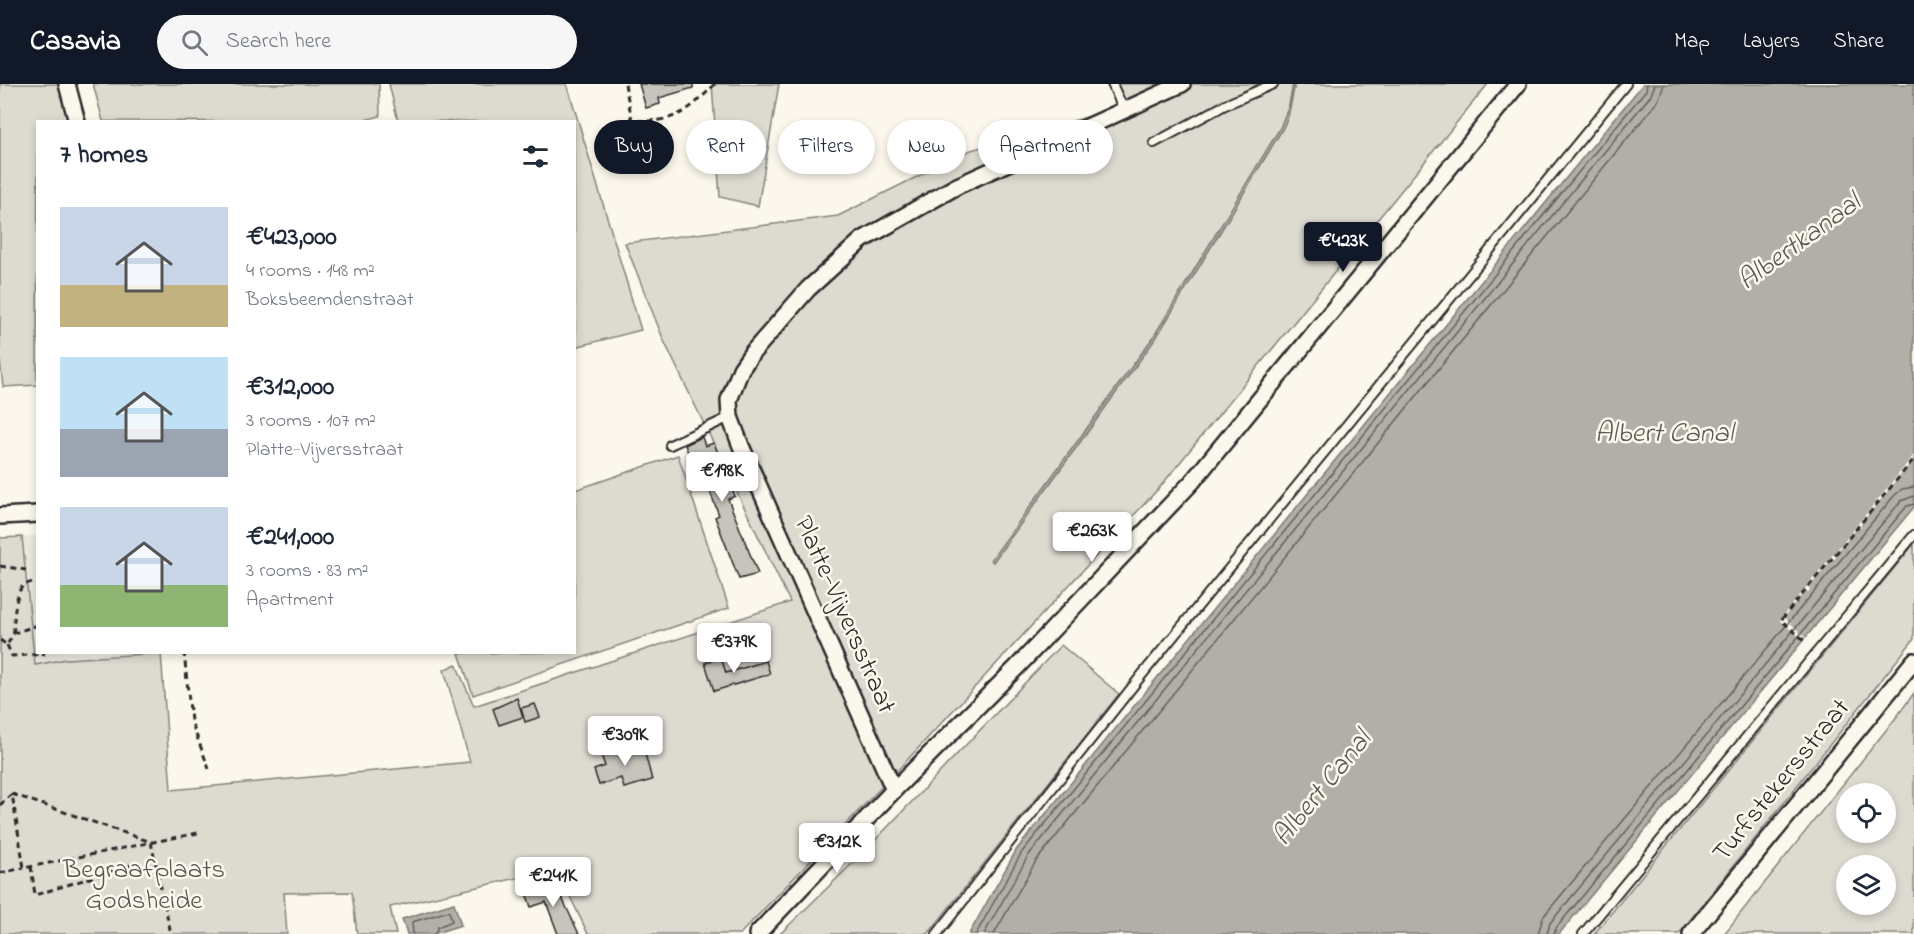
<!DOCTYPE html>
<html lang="en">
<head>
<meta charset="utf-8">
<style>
	body { margin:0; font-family:"Indie Flower",sans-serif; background:#f6f6f7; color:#1f2937; height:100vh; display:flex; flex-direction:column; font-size:22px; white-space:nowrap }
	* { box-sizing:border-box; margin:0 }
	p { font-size:20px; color:#747a83 }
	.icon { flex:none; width:33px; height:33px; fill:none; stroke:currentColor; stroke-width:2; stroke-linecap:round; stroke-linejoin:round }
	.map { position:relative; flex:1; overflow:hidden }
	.side { position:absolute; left:36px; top:36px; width:540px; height:534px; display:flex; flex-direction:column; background:#fff; border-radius:0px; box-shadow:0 3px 9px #0003 }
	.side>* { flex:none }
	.guide { position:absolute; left:594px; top:36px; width:570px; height:54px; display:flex; gap:12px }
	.fabs { position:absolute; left:1836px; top:699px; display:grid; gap:12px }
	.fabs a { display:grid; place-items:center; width:60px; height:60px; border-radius:50%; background:#fff; box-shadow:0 3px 9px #0003; font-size:30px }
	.price { position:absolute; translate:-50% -51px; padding:0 14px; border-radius:6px; background:#fff; color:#222; font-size:20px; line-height:39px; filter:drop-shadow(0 2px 3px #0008) }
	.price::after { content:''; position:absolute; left:50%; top:36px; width:18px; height:14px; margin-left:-9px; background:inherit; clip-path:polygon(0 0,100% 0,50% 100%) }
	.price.current { background:#111827; color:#fff }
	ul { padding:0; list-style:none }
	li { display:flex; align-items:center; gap:18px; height:150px; padding:0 24px }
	li span { display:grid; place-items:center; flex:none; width:168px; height:120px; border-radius:0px; color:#555 }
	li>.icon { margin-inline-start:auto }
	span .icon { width:72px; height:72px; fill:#fffc; stroke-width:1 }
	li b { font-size:26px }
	h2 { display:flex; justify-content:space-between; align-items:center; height:72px; padding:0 24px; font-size:26px }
	.chip { padding:0 21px; border-radius:27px; background:#fff; box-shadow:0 3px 9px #0003; font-size:21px; line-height:54px }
	.chip.current { background:#111827; color:#fff }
	header { display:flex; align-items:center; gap:36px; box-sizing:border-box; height:84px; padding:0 30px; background:#111827; color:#fff }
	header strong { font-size:28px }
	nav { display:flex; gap:33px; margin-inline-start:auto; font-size:21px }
	.search { width:420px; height:54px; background:#f6f6f7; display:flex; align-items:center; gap:15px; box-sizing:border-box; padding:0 21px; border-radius:33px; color:#747a83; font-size:22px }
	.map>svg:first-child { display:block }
</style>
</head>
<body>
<header>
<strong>Casavia</strong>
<div class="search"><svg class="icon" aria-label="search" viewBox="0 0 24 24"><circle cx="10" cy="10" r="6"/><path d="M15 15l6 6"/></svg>Search here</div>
<nav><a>Map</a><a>Layers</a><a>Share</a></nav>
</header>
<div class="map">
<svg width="1914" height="850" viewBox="0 0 1914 850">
	<rect width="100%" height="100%" fill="#fbf7ec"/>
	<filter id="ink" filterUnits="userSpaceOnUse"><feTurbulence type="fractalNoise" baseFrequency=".0167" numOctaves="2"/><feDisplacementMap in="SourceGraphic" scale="12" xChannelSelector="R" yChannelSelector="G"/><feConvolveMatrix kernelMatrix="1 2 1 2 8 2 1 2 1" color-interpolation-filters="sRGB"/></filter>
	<g filter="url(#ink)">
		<path fill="#ebe8de" d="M 37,452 L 38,568 L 134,569 L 66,575 L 35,581 L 22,453 Z"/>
		<g fill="#dddad0" stroke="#84827e" stroke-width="1.5" fill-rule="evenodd">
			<path d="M 0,0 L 59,0 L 68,37 L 38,38 L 37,301 L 3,303 L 0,276 Z"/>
			<path d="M 93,0 L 379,0 L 380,32 L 358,38 L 103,37 Z"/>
			<path d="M 389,0 L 567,0 L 641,246 L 575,263 L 574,38 L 398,37 Z"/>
			<path d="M 712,0 L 779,0 L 758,122 L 720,113 Z"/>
			<path d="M 1118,0 L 1488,0 L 1160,403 L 897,687 L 740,850 L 588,850 L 557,785 L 390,823 L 396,850 L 357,850 L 352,808 L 284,809 L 287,850 L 0,850 L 0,454 L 22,453 L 35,581 L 66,575 L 161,569 L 171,706 L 470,678 L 444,586 L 456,580 L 474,622 L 790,518 L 664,257 L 625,159 L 838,132 L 971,66 L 1122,23 Z"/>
			<path d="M 678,371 L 729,524 L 473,611 L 459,569 L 574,568 L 575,406 Z"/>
			<path d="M 1914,460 L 1914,555 L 1679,850 L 1594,850 Z"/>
			<path d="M 1061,561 L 1119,610 L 928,850 L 780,850 L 862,770 Z"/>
			<path d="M 1914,609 L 1914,850 L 1724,850 L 1898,631 ZM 1846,710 L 1886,710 L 1886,748 L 1846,748 ZM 1846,782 L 1886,782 L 1886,820 L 1846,820 Z"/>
		</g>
		<g fill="#b1afa7" stroke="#7b7a75" stroke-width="1.5">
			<path d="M 1293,0 L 1295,0 L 1288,33 L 1282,46 L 1156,254 L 993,478 L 991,476 L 1154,252 L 1280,44 L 1289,21 Z"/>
			<path d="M 1643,0 L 1914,0 L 1914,423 L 1559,850 L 969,850 L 1017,765 Z"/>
			<path d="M 454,819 L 461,841 L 433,850 L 407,850 L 402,835 Z"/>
		</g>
		<path fill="#fbf7ec" d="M 1914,371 L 1912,381 L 1909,381 L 1887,407 L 1886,413 L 1883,413 L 1861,439 L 1861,444 L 1857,444 L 1835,470 L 1836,474 L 1831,476 L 1810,502 L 1809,508 L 1805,507 L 1784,533 L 1808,556 L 1806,558 L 1780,537 L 1781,534 Z"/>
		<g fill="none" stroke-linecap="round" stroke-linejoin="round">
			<g stroke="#61605d" stroke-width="1.5">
				<path d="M 413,850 L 412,838 L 449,827 L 452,837 L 438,843 L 435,850"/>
				<path d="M 976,850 L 1022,768 L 1646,6 L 1647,0"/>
				<path d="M 984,850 L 1028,772 L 1651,11 L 1655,0"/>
				<path d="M 994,850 L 1036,777 L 1658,17 L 1664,0"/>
				<path d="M 1538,850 L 1543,833 L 1894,412 L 1902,405 L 1914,403"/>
				<path d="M 1547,850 L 1550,839 L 1901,417 L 1914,412"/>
				<path d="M 1554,850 L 1556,844 L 1907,422 L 1914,420"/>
			</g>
		</g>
		<g fill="#c7c4bc" stroke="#2b2b2b" stroke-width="1.5">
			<path d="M 639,0 L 693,0 L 693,4 L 659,14 L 660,20 L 646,24 Z"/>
			<path d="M 702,353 L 705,362 L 714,359 L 735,412 L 728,415 L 758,490 L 739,495 L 715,433 L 719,431 L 709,405 L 704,407 L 685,361 Z"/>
			<path d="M 721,573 L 726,589 L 766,577 L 770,590 L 714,607 L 705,579 Z"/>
			<path d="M 517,614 L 523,633 L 499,641 L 493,625 Z"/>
			<path d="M 535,620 L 540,633 L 525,638 L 521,624 Z"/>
			<path d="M 642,658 L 652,696 L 624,704 L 621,694 L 599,701 L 594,686 L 605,682 L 601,671 Z"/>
			<path d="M 555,799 L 579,850 L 558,850 L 546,818 L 531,823 L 525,806 L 540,801 L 542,806 Z"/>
		</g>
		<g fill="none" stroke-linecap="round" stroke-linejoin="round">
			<g stroke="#2b2b2b" stroke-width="12">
				<g id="service">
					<path d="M 1112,0 L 1124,26"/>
					<path d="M 1154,59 L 1225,21 L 1273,0"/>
					<path d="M 670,361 L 730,333"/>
					<path d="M 937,850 L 1141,592 L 1626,0"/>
					<path d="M 1583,850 L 1914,451"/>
				</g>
			</g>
			<g stroke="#2b2b2b" stroke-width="20">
				<g id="minor">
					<path d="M 67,0 L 77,38"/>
					<path d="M 0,432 L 38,430"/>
					<path d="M 894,706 L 741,362 L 730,333 L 729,316 L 741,285 L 752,269 L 808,205 L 862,156 L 957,102 L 1182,0"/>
					<path d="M 757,850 L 894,706 L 1017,583 L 1192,398 L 1518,0"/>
					<path d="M 1691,850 L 1914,577"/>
				</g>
			</g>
			<g stroke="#2b2b2b" stroke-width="3" stroke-dasharray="6 4.5" stroke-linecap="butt">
				<path d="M 625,0 L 632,36 C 673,40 687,29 715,0"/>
				<path d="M 0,482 L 26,486"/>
				<path d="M 14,549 C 13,540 15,508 23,502 C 26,500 29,499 32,498"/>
				<path d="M 0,556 L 7,561 L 14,549 L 38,541"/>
				<path d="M 1804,556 L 1781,536 L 1914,375"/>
				<path d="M 7,561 L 12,572 L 45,570"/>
				<path d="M 184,568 L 191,637 L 209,685"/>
				<path d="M 12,710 L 151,758 L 171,850"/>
				<path d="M 0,721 L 12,710 L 24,784 L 198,749"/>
				<path d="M 31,782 L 35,811 L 132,781"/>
				<path d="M 0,789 L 24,784"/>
			</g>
			<use href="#service" stroke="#fbf7ec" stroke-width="8"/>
			<use href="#minor" stroke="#fbf7ec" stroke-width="15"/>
		</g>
	</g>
	<g text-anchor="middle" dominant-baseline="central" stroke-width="5" stroke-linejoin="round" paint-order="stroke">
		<g font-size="27" fill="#2b2b2b" stroke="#fbf7ec">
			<text transform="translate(844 531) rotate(66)">Platte-Vijversstraat</text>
			<text transform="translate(1782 697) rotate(-51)">Turfstekersstraat</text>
		</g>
		<g font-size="27" fill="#585754" stroke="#fbf7ec">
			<text x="144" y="786">Begraafplaats<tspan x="144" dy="31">Godsheide</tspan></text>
		</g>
		<g font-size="28" font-style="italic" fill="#5a5956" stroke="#fbf7ec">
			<text transform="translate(1800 159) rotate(-36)">Albertkanaal</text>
			<text x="1664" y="350">Albert Canal</text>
			<text transform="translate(1323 705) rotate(-51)">Albert Canal</text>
		</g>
	</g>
</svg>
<div class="fabs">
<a><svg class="icon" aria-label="locate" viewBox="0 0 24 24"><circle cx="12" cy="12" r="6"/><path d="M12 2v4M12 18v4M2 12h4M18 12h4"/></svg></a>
<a><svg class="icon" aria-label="layers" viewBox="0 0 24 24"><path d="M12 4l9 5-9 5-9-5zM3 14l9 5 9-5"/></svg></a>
</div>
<b class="price current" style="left:1343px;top:189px">€423K</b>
<b class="price" style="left:722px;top:419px">€198K</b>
<b class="price" style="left:1092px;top:479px">€263K</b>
<b class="price" style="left:734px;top:590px">€379K</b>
<b class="price" style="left:625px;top:683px">€309K</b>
<b class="price" style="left:837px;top:790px">€312K</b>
<b class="price" style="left:553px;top:824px">€241K</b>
<div class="guide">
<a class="chip current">Buy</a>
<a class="chip">Rent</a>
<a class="chip">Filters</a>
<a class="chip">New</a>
<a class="chip">Apartment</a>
</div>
<section class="side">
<h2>7 homes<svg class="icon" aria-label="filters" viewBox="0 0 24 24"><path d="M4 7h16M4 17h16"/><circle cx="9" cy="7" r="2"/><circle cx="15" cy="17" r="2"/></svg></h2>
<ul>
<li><span style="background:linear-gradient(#c9d6e8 65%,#c2b280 0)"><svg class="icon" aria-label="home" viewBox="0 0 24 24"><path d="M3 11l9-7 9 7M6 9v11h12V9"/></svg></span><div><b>€423,000</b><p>4 rooms · 148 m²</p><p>Boksbeemdenstraat</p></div></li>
<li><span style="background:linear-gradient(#bfe0f5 60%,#9aa5b1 0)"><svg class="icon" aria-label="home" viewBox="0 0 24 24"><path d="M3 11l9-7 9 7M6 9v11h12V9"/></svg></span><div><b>€312,000</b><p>3 rooms · 107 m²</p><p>Platte-Vijversstraat</p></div></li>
<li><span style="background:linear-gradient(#c9d6e8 65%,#8fb573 0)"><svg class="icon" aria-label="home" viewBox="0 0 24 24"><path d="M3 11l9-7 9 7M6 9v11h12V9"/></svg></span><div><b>€241,000</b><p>3 rooms · 83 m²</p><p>Apartment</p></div></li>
</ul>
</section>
</div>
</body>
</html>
